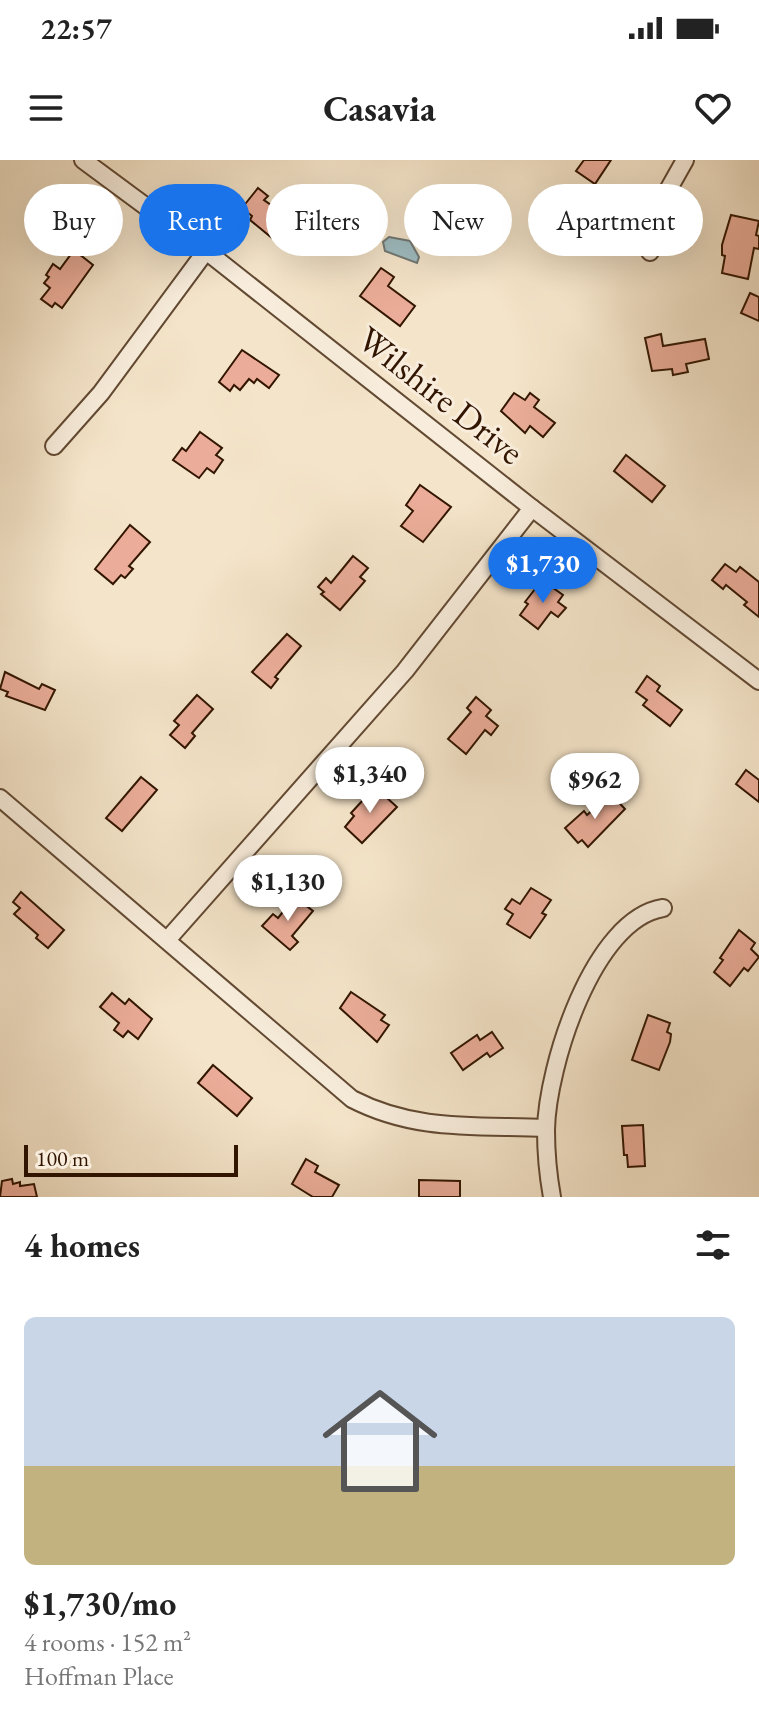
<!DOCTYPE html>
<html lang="en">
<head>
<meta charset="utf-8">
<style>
	body { margin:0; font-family:"EB Garamond",serif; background:#f2f2f2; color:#222; height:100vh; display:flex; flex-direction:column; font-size:30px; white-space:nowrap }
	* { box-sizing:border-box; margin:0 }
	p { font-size:26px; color:#767676 }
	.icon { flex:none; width:44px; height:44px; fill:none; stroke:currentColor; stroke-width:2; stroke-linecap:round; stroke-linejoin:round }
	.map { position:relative; height:1037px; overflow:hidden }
	.sheet { display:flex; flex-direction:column; background:#fff; flex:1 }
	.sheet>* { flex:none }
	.hud { position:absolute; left:24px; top:24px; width:712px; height:72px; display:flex; gap:16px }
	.scale { position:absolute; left:24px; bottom:20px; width:214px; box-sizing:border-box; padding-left:8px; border:4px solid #321500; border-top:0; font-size:22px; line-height:28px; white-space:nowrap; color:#321500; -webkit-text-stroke:6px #f8eddc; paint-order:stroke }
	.price { position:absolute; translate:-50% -68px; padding:0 18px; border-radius:28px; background:#fff; color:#222; font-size:26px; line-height:52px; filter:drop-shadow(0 2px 4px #0008) }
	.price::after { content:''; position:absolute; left:50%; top:48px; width:24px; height:18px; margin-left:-12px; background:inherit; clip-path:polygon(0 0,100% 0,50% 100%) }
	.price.on { background:#1a73e8; color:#fff }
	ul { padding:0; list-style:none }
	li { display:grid; align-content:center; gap:16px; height:424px; padding:0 24px }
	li+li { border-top:2px solid #e0e0e0 }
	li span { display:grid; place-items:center; height:248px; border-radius:12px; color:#555 }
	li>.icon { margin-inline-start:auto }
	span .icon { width:144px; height:144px; fill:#fffc; stroke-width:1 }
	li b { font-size:34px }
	h2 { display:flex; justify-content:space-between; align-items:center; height:96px; padding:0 24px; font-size:34px }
	.tag { padding:0 28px; border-radius:36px; background:#fff; box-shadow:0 8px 32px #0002; font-size:28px; line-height:72px }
	.tag.on { background:#1a73e8; color:#fff }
	.status { display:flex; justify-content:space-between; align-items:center; height:56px; padding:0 40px; background:#fff; direction:ltr }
	.status svg { height:22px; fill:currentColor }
	header { display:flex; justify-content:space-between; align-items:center; height:104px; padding:0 24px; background:#fff; font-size:36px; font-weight:700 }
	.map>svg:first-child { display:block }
</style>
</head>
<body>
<div class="status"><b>22:57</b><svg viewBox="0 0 49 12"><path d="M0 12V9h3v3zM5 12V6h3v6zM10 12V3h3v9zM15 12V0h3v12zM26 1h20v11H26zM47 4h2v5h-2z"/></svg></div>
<header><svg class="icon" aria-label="menu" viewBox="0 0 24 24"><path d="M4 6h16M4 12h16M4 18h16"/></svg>Casavia<svg class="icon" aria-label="heart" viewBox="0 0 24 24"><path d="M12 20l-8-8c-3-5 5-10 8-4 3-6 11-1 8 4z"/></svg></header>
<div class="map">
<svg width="759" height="1037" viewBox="0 0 759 1037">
	<rect width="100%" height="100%" fill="#f4e4c9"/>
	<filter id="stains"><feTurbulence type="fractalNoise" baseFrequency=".0025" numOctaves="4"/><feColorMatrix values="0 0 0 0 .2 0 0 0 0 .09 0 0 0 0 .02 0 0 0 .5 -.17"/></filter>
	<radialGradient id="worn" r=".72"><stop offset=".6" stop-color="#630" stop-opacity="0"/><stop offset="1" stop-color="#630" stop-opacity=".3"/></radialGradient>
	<path fill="#a0bcc0" stroke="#747973" stroke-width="2" d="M 389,77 L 410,81 L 419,97 L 417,103 L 385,91 L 383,82 Z"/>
	<g fill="#ebad99" stroke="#321500" stroke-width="2">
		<path d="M 584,0 L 611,0 L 595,24 L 576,11 Z"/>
		<path d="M 258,28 L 268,36 L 264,40 L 300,65 L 286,82 L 275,74 L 272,78 L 250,60 L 252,56 L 242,48 Z"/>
		<path d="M 731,55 L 759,61 L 756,75 L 759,76 L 759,89 L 754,88 L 748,119 L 722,113 L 725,96 L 722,95 L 722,85 Z"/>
		<path d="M 74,90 L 93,105 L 62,148 L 55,143 L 52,147 L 41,139 L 50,128 L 44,123 L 49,117 L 46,115 L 53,104 L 60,109 Z"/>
		<path d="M 381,108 L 394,117 L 388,126 L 415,146 L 400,166 L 360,136 Z"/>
		<path d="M 750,133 L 759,137 L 759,161 L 741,153 Z"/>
		<path d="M 661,174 L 663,186 L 705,179 L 709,199 L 686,204 L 688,212 L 673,215 L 672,209 L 652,211 L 645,178 Z"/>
		<path d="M 242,190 L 279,215 L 269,228 L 257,219 L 254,223 L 249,219 L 240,230 L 234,225 L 230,231 L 219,222 Z"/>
		<path d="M 514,233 L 525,240 L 530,233 L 539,240 L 534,247 L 555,263 L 543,277 L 530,266 L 525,273 L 501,251 Z"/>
		<path d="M 200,272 L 222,288 L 216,295 L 223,300 L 214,313 L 207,308 L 199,318 L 173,300 L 182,288 L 186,291 Z"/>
		<path d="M 626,295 L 665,326 L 652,342 L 614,311 Z"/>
		<path d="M 420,325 L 451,347 L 423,382 L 401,366 L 413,351 L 406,345 Z"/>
		<path d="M 130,365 L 150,382 L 129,406 L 133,409 L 125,418 L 121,415 L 113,424 L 95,409 Z"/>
		<path d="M 353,396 L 368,408 L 360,417 L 365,421 L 340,450 L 321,434 L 324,432 L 318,427 L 326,418 L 331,423 Z"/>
		<path d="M 725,404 L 736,412 L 740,407 L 759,422 L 759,457 L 744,445 L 747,442 L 726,425 L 723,429 L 712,420 Z"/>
		<path d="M 542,420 L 563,435 L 558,442 L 566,448 L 558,457 L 551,452 L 538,469 L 520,455 L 528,444 L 525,442 Z"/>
		<path d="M 287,474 L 301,486 L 275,517 L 278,519 L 271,528 L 252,512 Z"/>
		<path d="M 5,512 L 39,529 L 42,524 L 55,530 L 45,550 L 6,536 L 8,532 L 0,529 Z"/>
		<path d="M 647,516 L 660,526 L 657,531 L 682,550 L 670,566 L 643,545 L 647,540 L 636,532 Z"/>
		<path d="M 197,535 L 213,549 L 192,573 L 195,576 L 185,588 L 170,575 L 179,565 L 174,561 Z"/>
		<path d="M 476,537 L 491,550 L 486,556 L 498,566 L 491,575 L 485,570 L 466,594 L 448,579 L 471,552 L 467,548 Z"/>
		<path d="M 746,610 L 759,620 L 759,642 L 736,624 Z"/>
		<path d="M 141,617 L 157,630 L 122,671 L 106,658 Z"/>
		<path d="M 375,627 L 397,647 L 362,683 L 345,667 L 354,656 L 351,653 Z"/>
		<path d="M 611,634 L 625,649 L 588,687 L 582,680 L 578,683 L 565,668 L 584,651 L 587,655 Z"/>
		<path d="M 531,728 L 551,740 L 542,753 L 546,755 L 530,778 L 507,764 L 513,754 L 505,749 L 512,739 L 520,744 Z"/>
		<path d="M 21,732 L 64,770 L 48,788 L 36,778 L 38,775 L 14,754 L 20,748 L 13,742 Z"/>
		<path d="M 295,737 L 313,751 L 292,776 L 298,782 L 290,790 L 262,766 L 273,754 L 278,758 Z"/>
		<path d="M 739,770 L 755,783 L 751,789 L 759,797 L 748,811 L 744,808 L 730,826 L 714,812 L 723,800 L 720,798 Z"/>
		<path d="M 351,832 L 385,855 L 381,860 L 389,865 L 377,882 L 340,848 Z"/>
		<path d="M 112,833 L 125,844 L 129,839 L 152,859 L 138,879 L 128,871 L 123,877 L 114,870 L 119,863 L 100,847 Z"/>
		<path d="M 648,855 L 670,863 L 667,872 L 671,874 L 670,882 L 659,910 L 632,900 Z"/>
		<path d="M 492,872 L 503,888 L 490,897 L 487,893 L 463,910 L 451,893 L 477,875 L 480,880 Z"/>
		<path d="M 213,905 L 252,938 L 237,956 L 198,923 Z"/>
		<path d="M 643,965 L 645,1006 L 628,1007 L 627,995 L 624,995 L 622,966 Z"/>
		<path d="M 306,999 L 318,1006 L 315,1012 L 339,1025 L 332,1037 L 313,1037 L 292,1024 Z"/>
		<path d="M 12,1019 L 13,1024 L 20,1022 L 20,1026 L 34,1024 L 37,1037 L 0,1037 L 2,1021 Z"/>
		<path d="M 419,1020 L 460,1021 L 460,1037 L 419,1037 Z"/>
	</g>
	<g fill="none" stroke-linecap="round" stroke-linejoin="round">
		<g stroke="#624932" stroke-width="20">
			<g id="minor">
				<path d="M 83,0 L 206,91 L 532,348 L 759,521"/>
				<path d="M 650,92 L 654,55 L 685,0"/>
				<path d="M 54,286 L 101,233 L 206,91"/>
				<path d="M 0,638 L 352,939 C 416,972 476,965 546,968"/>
				<path d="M 168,779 L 405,511 L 532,348"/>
				<path d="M 552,1037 C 548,1015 546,992 546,970 C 547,907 593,759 663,748"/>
			</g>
		</g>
		<use href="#minor" stroke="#f8eddc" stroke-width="16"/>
	</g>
	<g text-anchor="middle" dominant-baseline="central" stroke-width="6" stroke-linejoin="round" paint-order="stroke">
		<g font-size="36" fill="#321500" stroke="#f8eddc">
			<text transform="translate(441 235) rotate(38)">Wilshire Drive</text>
		</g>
	</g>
	<rect width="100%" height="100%" filter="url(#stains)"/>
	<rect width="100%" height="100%" fill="url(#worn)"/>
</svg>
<div class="scale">100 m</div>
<b class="price on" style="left:543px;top:445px">$1,730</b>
<b class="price" style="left:370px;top:655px">$1,340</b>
<b class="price" style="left:595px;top:661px">$962</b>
<b class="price" style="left:288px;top:763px">$1,130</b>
<div class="hud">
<a class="tag">Buy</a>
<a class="tag on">Rent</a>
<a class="tag">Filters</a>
<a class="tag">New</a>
<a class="tag">Apartment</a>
</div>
</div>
<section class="sheet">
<h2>4 homes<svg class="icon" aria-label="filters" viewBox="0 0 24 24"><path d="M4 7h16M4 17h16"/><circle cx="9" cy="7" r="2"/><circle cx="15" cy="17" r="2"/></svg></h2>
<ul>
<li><span style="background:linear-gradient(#c9d6e8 60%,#c2b280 0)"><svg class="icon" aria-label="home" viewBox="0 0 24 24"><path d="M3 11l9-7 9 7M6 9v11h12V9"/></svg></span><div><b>$1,730/mo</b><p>4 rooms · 152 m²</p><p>Hoffman Place</p></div></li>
</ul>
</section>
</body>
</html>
